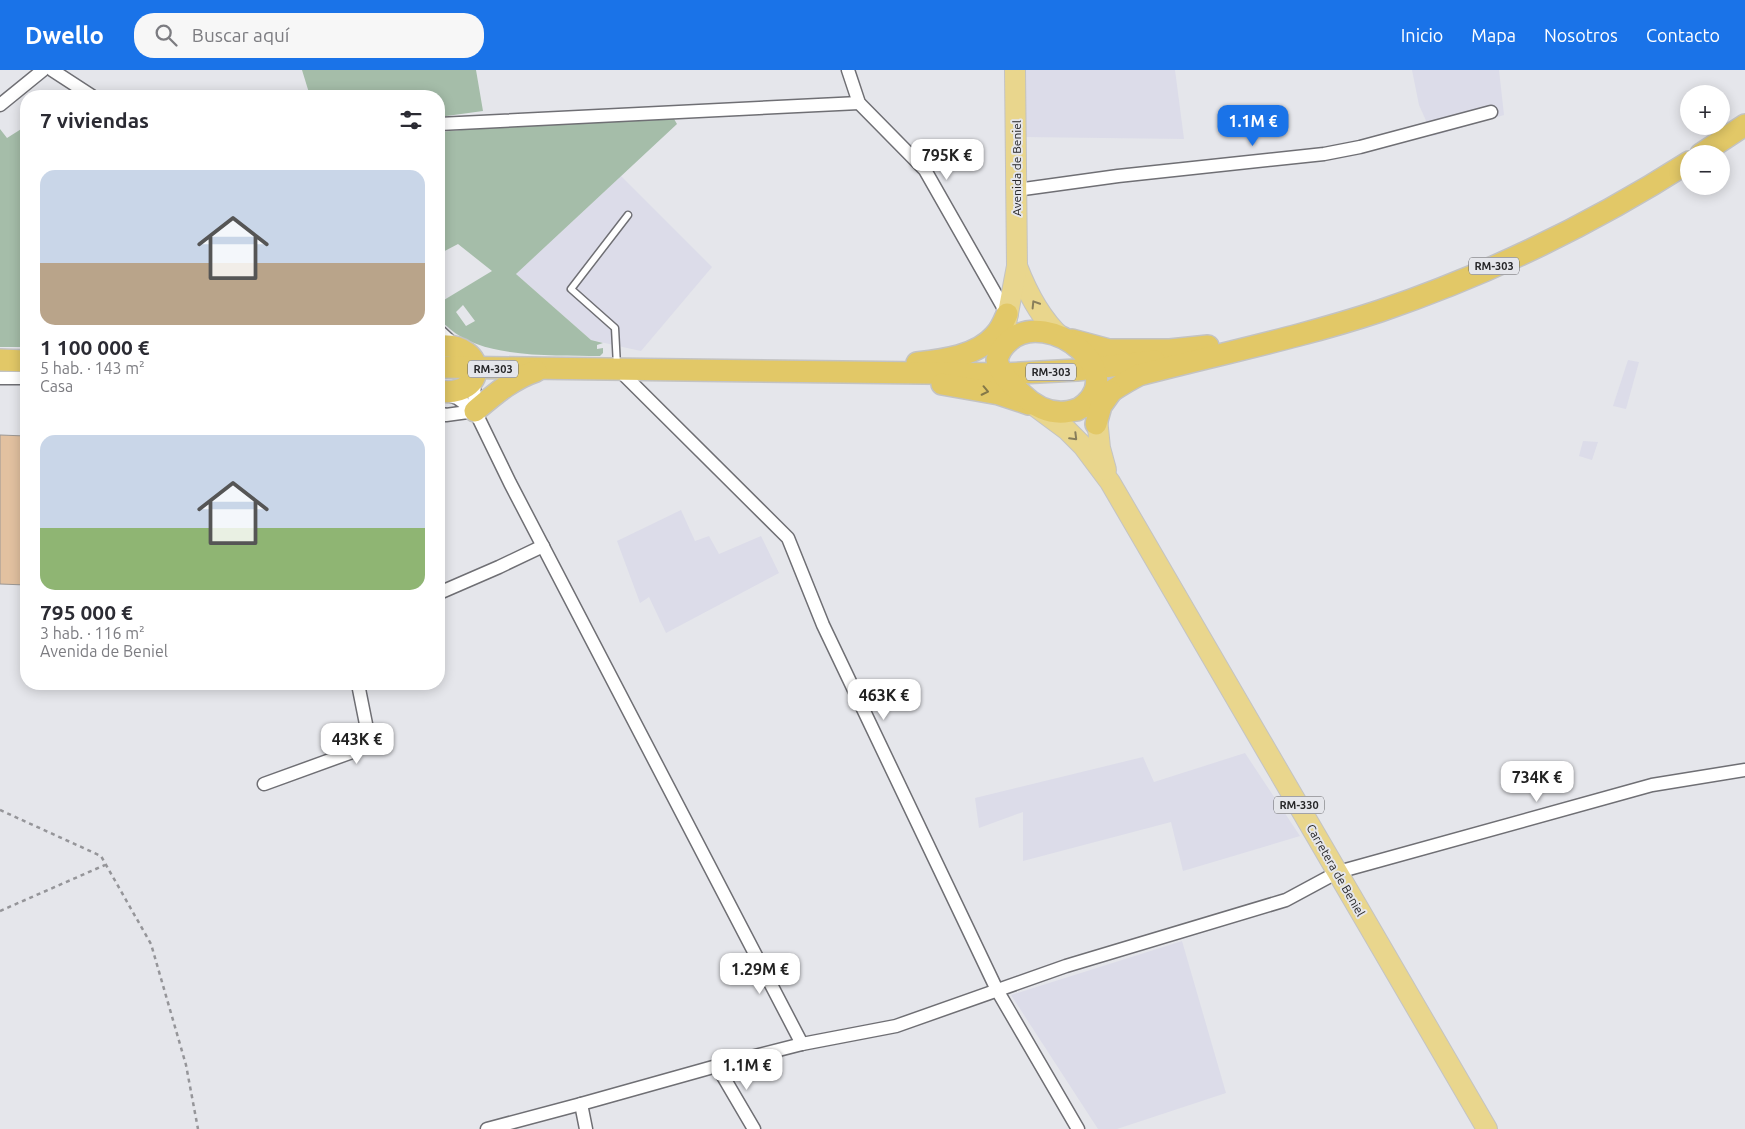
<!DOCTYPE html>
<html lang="es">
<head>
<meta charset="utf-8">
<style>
	body { margin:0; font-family:Ubuntu,sans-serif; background:#f7f7f7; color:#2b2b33; height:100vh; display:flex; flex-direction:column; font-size:19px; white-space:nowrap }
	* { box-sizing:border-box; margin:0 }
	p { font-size:16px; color:#7c7c81 }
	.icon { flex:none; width:28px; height:28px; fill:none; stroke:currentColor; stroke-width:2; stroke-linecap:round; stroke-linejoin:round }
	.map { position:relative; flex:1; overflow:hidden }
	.side { position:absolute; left:20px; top:20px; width:425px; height:600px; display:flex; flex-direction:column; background:#fff; border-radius:20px; box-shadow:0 2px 12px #0003 }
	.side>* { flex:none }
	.controls { position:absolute; left:1680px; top:15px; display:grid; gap:10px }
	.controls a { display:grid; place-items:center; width:50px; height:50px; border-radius:50%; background:#fff; box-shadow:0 2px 12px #0003; font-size:25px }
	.price { position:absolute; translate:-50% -42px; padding:0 11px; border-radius:10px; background:#fff; color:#222; font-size:16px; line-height:32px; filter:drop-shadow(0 1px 2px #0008) }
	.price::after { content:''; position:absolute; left:50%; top:30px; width:15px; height:11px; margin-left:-8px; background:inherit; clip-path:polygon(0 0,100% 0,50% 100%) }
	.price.on { background:#1a73e8; color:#fff }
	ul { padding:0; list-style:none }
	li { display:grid; align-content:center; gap:10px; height:265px; padding:0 20px }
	li span { display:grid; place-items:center; height:155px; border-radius:15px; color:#555 }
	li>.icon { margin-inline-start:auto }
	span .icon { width:90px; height:90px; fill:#fffc; stroke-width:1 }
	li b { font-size:21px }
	h2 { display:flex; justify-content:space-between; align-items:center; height:60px; padding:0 20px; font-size:21px }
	header { display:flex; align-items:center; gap:30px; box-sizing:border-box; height:70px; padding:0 25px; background:#1a73e8; color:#fff }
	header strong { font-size:24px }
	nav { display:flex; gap:28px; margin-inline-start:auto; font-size:18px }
	.search { width:350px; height:45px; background:#f7f7f7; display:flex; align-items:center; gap:12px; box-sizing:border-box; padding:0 18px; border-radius:20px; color:#7c7c81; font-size:19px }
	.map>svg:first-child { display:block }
</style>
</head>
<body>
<header>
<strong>Dwello</strong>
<div class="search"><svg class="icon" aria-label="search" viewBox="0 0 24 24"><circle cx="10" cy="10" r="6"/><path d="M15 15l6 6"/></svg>Buscar aquí</div>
<nav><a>Inicio</a><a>Mapa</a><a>Nosotros</a><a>Contacto</a></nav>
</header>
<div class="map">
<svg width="1745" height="1059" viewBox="0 0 1745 1059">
	<rect width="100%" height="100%" fill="#e5e6eb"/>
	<g fill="#dcdce9">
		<path d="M 1025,0 L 1175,0 L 1184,69 L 1024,67 Z"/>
		<path d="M 1412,0 L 1499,0 L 1504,45 L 1433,66 L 1419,35 Z"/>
		<path d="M 621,106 L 712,197 L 641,281 L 591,270 L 516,204 Z"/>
		<path d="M 1628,290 L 1639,292 L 1626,339 L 1613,336 Z"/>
		<path d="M 1583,371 L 1598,372 L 1592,390 L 1579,386 Z"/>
		<path d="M 681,440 L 695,471 L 709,466 L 719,484 L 761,466 L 779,503 L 666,563 L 649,527 L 640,533 L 617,471 Z"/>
		<path d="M 1245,683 L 1300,766 L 1183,801 L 1171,752 L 1023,791 L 1023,742 L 979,758 L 975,728 L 1143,687 L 1154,712 Z"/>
		<path d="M 1182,871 L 1226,1023 L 1117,1059 L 1098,1059 L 1011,925 Z"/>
	</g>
	<g fill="#a5bda9" fill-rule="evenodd">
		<path d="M 302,0 L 476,0 L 483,41 L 439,47 L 439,26 L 310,26 Z"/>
		<path d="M 674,49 L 677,54 L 516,204 L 591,270 L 603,273 L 597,275 L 597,279 L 603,278 L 603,283 L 600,286 C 556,285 484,289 450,259 C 447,256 441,252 439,248 C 437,244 439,237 439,233 L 492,201 L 458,174 L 439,184 L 439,62 L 495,57 ZM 463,235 L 475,251 L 466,256 L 456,242 Z"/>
		<path d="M 26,56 L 26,277 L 0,277 L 0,59 L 7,68 Z"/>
	</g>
	<path fill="#e2c1a0" stroke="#9c9894" d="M 0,365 L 26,366 L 26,515 L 0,514 Z"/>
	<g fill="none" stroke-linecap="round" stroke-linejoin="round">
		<g stroke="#6f6f74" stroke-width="9">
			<path id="service" d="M 617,296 L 615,258 L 571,219 L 628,145"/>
		</g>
		<g stroke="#6f6f74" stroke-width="15">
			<g id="minor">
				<path d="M 52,0 L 92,26"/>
				<path d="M 848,0 L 859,33 L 925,100 L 1007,244"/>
				<path d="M 0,35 L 43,0"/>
				<path d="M 439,54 L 859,33"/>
				<path d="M 1016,120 L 1118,106 L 1324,84 L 1360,77 L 1491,42"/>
				<path d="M 439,261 L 455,276"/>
				<path d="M 618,299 L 788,468 L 823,555 L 997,920 L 1078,1059"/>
				<path d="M 0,308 L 26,308"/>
				<path d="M 474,308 L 475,341 L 510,413 L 802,974 L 896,956 L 1066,896 L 1286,830 L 1338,802 L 1652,715 L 1745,700"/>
				<path d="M 445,324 L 457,328 L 475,341"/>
				<path d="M 439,343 L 446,345 L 475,341"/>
				<path d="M 439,523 L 499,497 L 543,476"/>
				<path d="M 264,714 L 355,681 L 366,666 L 366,654 L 358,614"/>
				<path d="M 717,996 L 754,1059"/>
				<path d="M 487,1059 L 581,1034"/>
				<path d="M 586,1059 L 581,1034 L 731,992 L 802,974"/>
			</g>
		</g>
		<g stroke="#c3c3c3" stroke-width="22">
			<g id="primary">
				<path d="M 1017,196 C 1027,222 1040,248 1061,267"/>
				<path d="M 1005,259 L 1017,196 L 1015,0"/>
				<path d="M 1036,337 L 1067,360 L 1083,376 L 1110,412 L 1487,1059"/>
				<path d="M 1096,338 L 1100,378 L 1106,400"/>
			</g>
		</g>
		<g stroke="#c3c3c3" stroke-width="24">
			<g id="trunk">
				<path d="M 1701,84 L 1745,55"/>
				<path d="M 1072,270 L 1109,280 L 1170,280 L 1208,276"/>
				<path d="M 439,276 C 489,273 487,328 439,321"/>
				<path d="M 0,290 L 26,291"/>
				<path d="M 917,293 C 943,290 977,286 995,265 C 1001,259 1004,251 1007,244"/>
				<path d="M 439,297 L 1003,304 L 1077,300 L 1155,291"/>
				<path d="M 942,314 L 999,324 L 1029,334"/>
				<path d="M 1077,340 C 1136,304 1047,236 1009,271 C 1003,276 999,281 997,290 C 1000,304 1011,314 1022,324 C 1065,366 1098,325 1139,305 C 1219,284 1302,267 1380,241 C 1489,204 1592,154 1689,92"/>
				<path d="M 475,341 C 494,325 512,309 536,301"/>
				<path d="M 1096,354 L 1101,336 L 1111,322"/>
			</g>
		</g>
		<g stroke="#959599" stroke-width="2.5" stroke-dasharray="4 4" stroke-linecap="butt">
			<path d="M 0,740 L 101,786 L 151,874 L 186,995 L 198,1059"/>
			<path d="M 0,841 L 105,795"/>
		</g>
		<use href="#service" stroke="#fff" stroke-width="6"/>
		<use href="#minor" stroke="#fff" stroke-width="12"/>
		<use href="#primary" stroke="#e9d68d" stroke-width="20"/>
		<use href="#trunk" stroke="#e2c867" stroke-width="21"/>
	</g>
	<defs><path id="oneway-chevron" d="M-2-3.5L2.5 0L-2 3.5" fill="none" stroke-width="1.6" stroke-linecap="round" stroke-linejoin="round" transform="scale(1.25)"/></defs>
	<g stroke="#887e5b">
		<use href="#oneway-chevron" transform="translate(1035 234) rotate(-122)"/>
		<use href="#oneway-chevron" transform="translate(1074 367) rotate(45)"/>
	</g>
	<use stroke="#847848" href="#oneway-chevron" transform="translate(985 321) rotate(12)"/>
	<g text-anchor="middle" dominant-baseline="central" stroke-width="4" stroke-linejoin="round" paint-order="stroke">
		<g fill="#e5e6eb" stroke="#606063" stroke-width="1">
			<rect x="1469" y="187.5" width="50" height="17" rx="4"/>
			<rect x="468" y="290.5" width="50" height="17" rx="4"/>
			<rect x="1026" y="293.5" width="50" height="17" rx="4"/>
			<rect x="1274" y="726.5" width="50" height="17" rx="4"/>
		</g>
		<g font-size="11" font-weight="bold" fill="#272729">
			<text x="1494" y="196">RM-303</text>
			<text x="493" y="299">RM-303</text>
			<text x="1051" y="302">RM-303</text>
			<text x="1299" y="735">RM-330</text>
		</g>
		<g font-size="12" fill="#272729" stroke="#e5e6eb">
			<text transform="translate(1016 98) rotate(-90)">Avenida de Beniel</text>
			<text transform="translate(1336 800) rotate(60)">Carretera de Beniel</text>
		</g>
	</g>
</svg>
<div class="controls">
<a>+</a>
<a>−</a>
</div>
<b class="price on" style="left:1253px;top:77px">1.1M €</b>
<b class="price" style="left:947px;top:111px">795K €</b>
<b class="price" style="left:884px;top:651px">463K €</b>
<b class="price" style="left:357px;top:695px">443K €</b>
<b class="price" style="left:1537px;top:733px">734K €</b>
<b class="price" style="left:760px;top:925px">1.29M €</b>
<b class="price" style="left:747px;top:1021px">1.1M €</b>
<section class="side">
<h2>7 viviendas<svg class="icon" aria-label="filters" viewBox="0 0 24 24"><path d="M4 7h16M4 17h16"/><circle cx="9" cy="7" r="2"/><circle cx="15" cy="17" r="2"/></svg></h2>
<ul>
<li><span style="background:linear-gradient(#c9d6e8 60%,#b9a48a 0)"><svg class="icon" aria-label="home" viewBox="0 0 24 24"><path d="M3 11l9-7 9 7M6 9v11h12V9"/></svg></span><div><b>1 100 000 €</b><p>5 hab. · 143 m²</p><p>Casa</p></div></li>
<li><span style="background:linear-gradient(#c9d6e8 60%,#8fb573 0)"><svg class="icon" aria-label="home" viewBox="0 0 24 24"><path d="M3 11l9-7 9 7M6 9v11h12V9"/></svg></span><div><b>795 000 €</b><p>3 hab. · 116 m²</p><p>Avenida de Beniel</p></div></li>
</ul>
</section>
</div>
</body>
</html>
